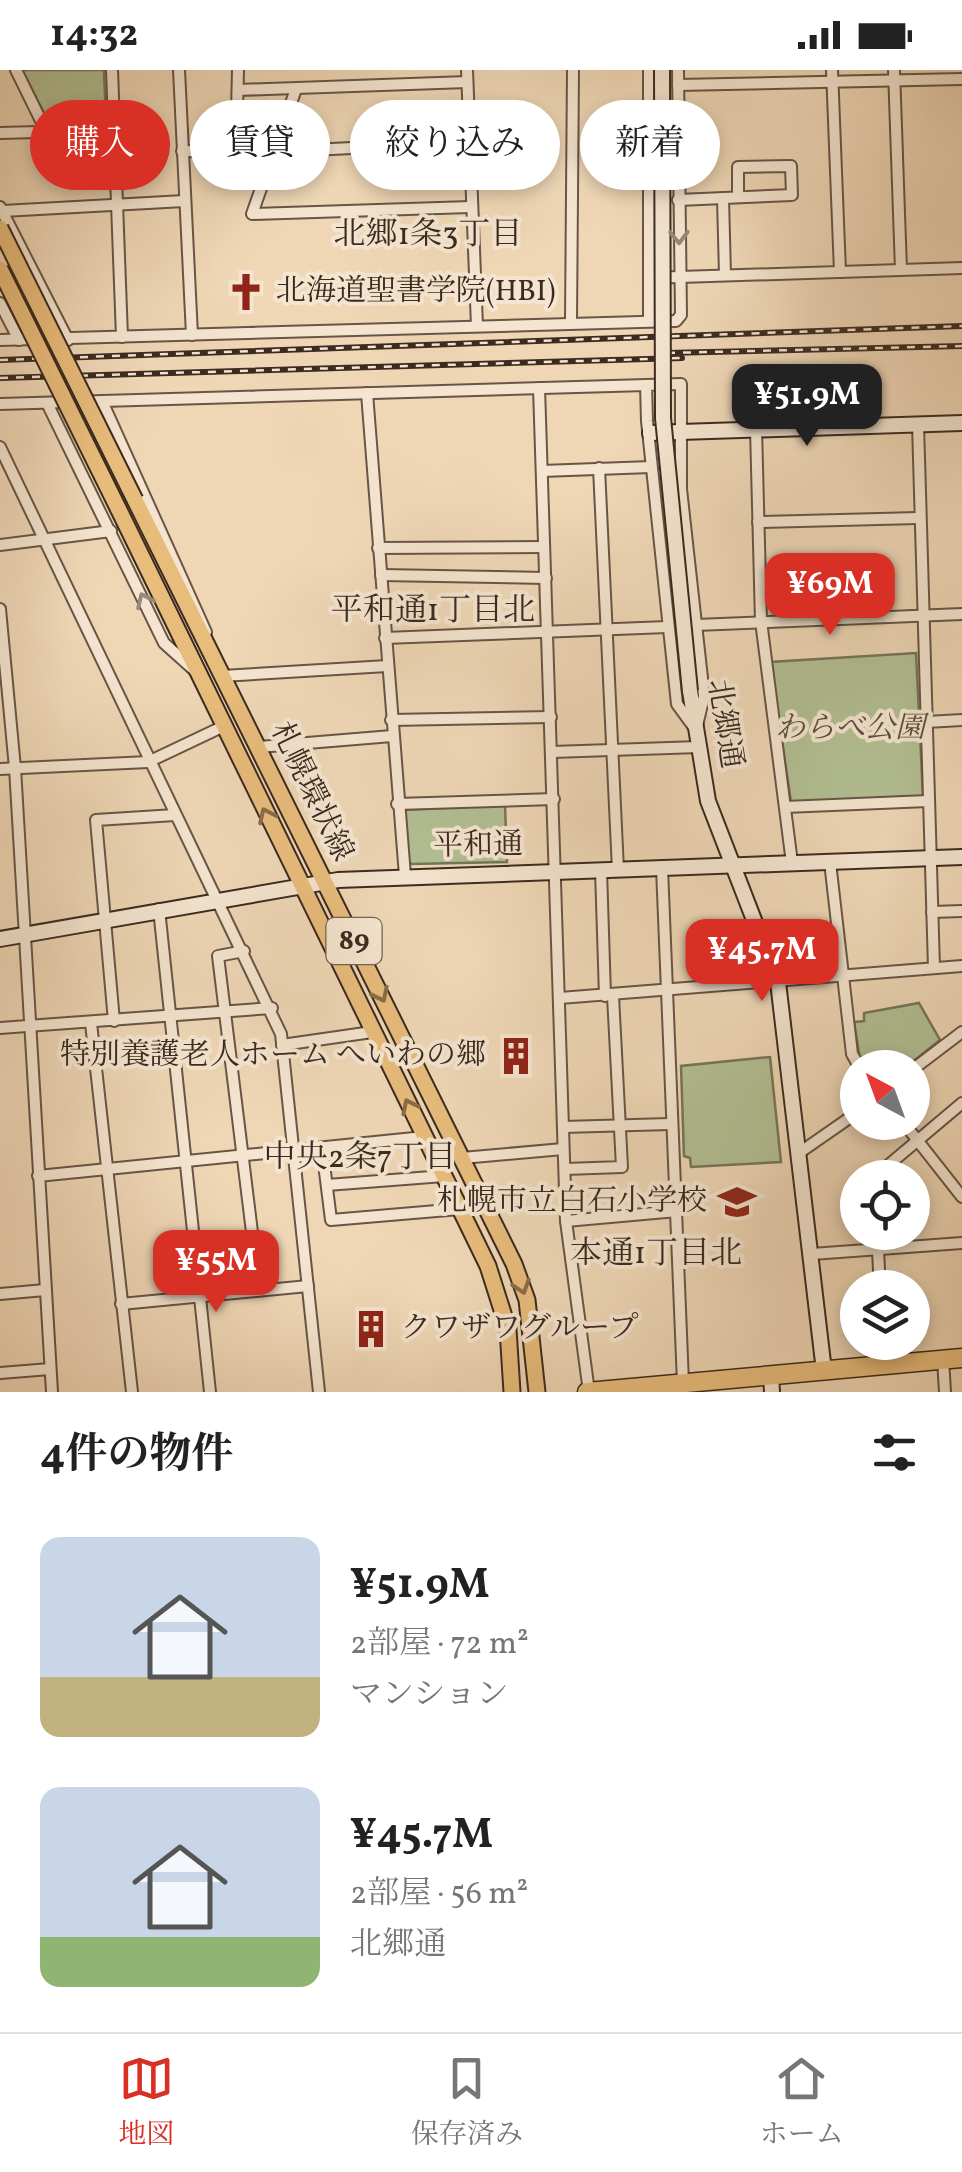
<!DOCTYPE html>
<html lang="ja">
<head>
<meta charset="utf-8">
<style>
	body { margin:0; font-family:Vollkorn,"Noto Serif JP",serif; background:#f6f6f6; color:#222; height:100vh; display:flex; flex-direction:column; font-size:38px; white-space:nowrap }
	* { box-sizing:border-box; margin:0 }
	p { font-size:32px; color:#767676 }
	.icon { flex:none; width:55px; height:55px; fill:none; stroke:currentColor; stroke-width:2; stroke-linecap:round; stroke-linejoin:round }
	.map { position:relative; height:1322px; overflow:hidden }
	.details { display:flex; flex-direction:column; background:#fff; flex:1 }
	.details>* { flex:none }
	.hud { position:absolute; left:30px; top:30px; width:902px; height:90px; display:flex; gap:20px }
	.needle { width:65px; rotate:319deg }
	.tools { position:absolute; left:840px; top:980px; display:grid; gap:20px }
	.tools a { display:grid; place-items:center; width:90px; height:90px; border-radius:50%; background:#fff; box-shadow:0 5px 15px #0003; font-size:50px }
	.price { position:absolute; translate:-50% -85px; padding:0 22px; border-radius:20px; background:#d93025; color:#fff; font-size:32px; line-height:65px; filter:drop-shadow(0 2px 5px #0008) }
	.price::after { content:''; position:absolute; left:50%; top:60px; width:30px; height:22px; margin-left:-15px; background:inherit; clip-path:polygon(0 0,100% 0,50% 100%) }
	.price.selected { background:#222; color:#fff }
	ul { padding:0; list-style:none }
	li { display:flex; align-items:center; gap:30px; height:250px; padding:0 40px }
	li span { display:grid; place-items:center; flex:none; width:280px; height:200px; border-radius:20px; color:#555 }
	li>.icon { margin-inline-start:auto }
	span .icon { width:120px; height:120px; fill:#fffc; stroke-width:1 }
	li b { font-size:42px }
	h2 { display:flex; justify-content:space-between; align-items:center; height:120px; padding:0 40px; font-size:42px }
	.tag { padding:0 35px; border-radius:45px; background:#fff; box-shadow:0 5px 15px #0003; font-size:35px; line-height:90px }
	.tag.selected { background:#d93025; color:#fff }
	.status { display:flex; justify-content:space-between; align-items:center; height:70px; padding:0 50px; background:#fff; direction:ltr }
	.status svg { height:28px; fill:currentColor }
	.tab-bar { display:flex; justify-content:space-around; align-items:center; height:140px; border-top:2px solid #e0e0e0; background:#fff; font-size:28px; color:#767676 }
	.tab-bar a { display:grid; justify-items:center; gap:5px }
	.tab-bar .selected { color:#d93025 }
	.map>svg:first-child { display:block }
</style>
</head>
<body>
<div class="status"><b>14:32</b><svg viewBox="0 0 49 12"><path d="M0 12V9h3v3zM5 12V6h3v6zM10 12V3h3v9zM15 12V0h3v12zM26 1h20v11H26zM47 4h2v5h-2z"/></svg></div>
<div class="map">
<svg width="962" height="1322" viewBox="0 0 962 1322">
	<rect width="100%" height="100%" fill="#efd7b6"/>
	<filter id="stains"><feTurbulence type="fractalNoise" baseFrequency=".002" numOctaves="4"/><feColorMatrix values="0 0 0 0 .2 0 0 0 0 .09 0 0 0 0 .02 0 0 0 .5 -.17"/></filter>
	<radialGradient id="worn" r=".72"><stop offset=".6" stop-color="#630" stop-opacity="0"/><stop offset="1" stop-color="#630" stop-opacity=".3"/></radialGradient>
	<g fill="#b2bf93" stroke="#76745a" stroke-width="2.5">
		<path d="M 22,0 L 104,0 L 106,51 L 49,53 Z"/>
		<path d="M 916,583 L 923,726 L 791,732 L 770,592 Z"/>
		<path d="M 505,735 L 507,792 L 411,794 L 407,788 L 402,740 Z"/>
		<path d="M 919,933 L 940,970 L 906,997 L 867,997 L 860,989 L 854,952 L 864,951 L 864,943 Z"/>
		<path d="M 770,987 L 781,1092 L 691,1097 L 690,1088 L 684,1086 L 681,996 Z"/>
	</g>
	<g fill="none" stroke-linecap="round" stroke-linejoin="round">
		<g stroke="#685546" stroke-width="14">
			<g id="street">
				<path d="M 16,0 L 46,61"/>
				<path d="M 112,0 L 122,267"/>
				<path d="M 179,0 L 192,265"/>
				<path d="M 467,0 L 477,256"/>
				<path d="M 832,0 L 840,202"/>
				<path d="M 894,0 L 901,200"/>
				<path d="M 678,15 L 962,9"/>
				<path d="M 296,19 L 252,144 L 470,137"/>
				<path d="M 238,20 L 467,12"/>
				<path d="M 0,63 L 114,60"/>
				<path d="M 182,81 L 273,82 L 469,72"/>
				<path d="M 236,82 L 238,0"/>
				<path d="M 723,128 L 725,205"/>
				<path d="M 678,130 L 792,125 L 791,96 L 738,97 L 738,127"/>
				<path d="M 0,137 L 68,270"/>
				<path d="M 3,141 L 184,131"/>
				<path d="M 649,208 L 962,198"/>
				<path d="M 0,233 L 19,270"/>
				<path d="M 649,250 L 649,0"/>
				<path d="M 571,252 L 573,0"/>
				<path d="M 0,270 L 676,251 L 681,245 L 678,0"/>
				<path d="M 681,314 L 681,419 L 704,626 L 696,660 L 677,634 L 647,351 L 646,315 Z"/>
				<path d="M 539,318 L 566,1151 L 589,1322"/>
				<path d="M 367,323 L 405,806"/>
				<path d="M 102,331 L 206,562"/>
				<path d="M 47,333 L 164,573 L 193,599"/>
				<path d="M 0,334 L 646,315"/>
				<path d="M 918,354 L 934,898"/>
				<path d="M 756,358 L 761,551 L 792,793"/>
				<path d="M 0,377 L 281,964 L 319,1322"/>
				<path d="M 599,398 L 618,800"/>
				<path d="M 542,401 L 651,397"/>
				<path d="M 758,452 L 918,448"/>
				<path d="M 0,475 L 111,461"/>
				<path d="M 378,478 L 544,477"/>
				<path d="M 381,505 L 546,508"/>
				<path d="M 0,539 L 15,698 L 52,1322"/>
				<path d="M 696,555 L 962,544"/>
				<path d="M 385,568 L 667,557"/>
				<path d="M 222,606 L 387,596"/>
				<path d="M 391,650 L 551,647"/>
				<path d="M 926,652 L 962,650"/>
				<path d="M 259,677 L 392,666"/>
				<path d="M 552,682 L 699,677"/>
				<path d="M 0,699 L 148,692 L 224,656"/>
				<path d="M 397,734 L 554,729"/>
				<path d="M 785,737 L 928,731"/>
				<path d="M 830,792 L 852,984 L 860,998"/>
				<path d="M 662,798 L 683,1313"/>
				<path d="M 601,800 L 605,926"/>
				<path d="M 159,839 L 210,1322"/>
				<path d="M 932,842 L 962,841"/>
				<path d="M 244,881 L 218,886 L 259,1219"/>
				<path d="M 560,928 L 962,896"/>
				<path d="M 114,951 L 96,750 L 175,745"/>
				<path d="M 91,953 L 132,1322"/>
				<path d="M 0,958 L 272,938"/>
				<path d="M 282,975 L 372,962"/>
				<path d="M 912,1000 L 962,962"/>
				<path d="M 903,1052 L 962,1127"/>
				<path d="M 563,1057 L 670,1054"/>
				<path d="M 322,1078 L 331,1150 L 460,1139"/>
				<path d="M 799,1083 L 858,1042"/>
				<path d="M 462,1088 L 563,1079"/>
				<path d="M 565,1099 L 622,1097 L 613,926"/>
				<path d="M 38,1106 L 424,1067"/>
				<path d="M 873,1108 L 962,1033"/>
				<path d="M 327,1115 L 444,1106"/>
				<path d="M 566,1151 L 677,1141"/>
				<path d="M 877,1162 L 880,1218"/>
				<path d="M 812,1184 L 962,1173"/>
				<path d="M 0,1224 L 45,1220"/>
				<path d="M 121,1234 L 308,1216"/>
				<path d="M 884,1272 L 885,1294"/>
				<path d="M 943,1289 L 945,1322"/>
				<path d="M 0,1303 L 50,1299"/>
			</g>
		</g>
		<g stroke="#3b2a20" stroke-width="18">
			<g id="secondary">
				<path d="M 650,363 L 962,353"/>
				<path d="M 690,621 L 708,731 L 778,912 L 824,1301"/>
				<path d="M 0,869 L 338,810 L 962,787"/>
				<path d="M 771,1305 L 772,1322"/>
			</g>
		</g>
		<g stroke="#3b2a20" stroke-width="19">
			<g id="primary">
				<path d="M 135,430 L 514,1194 L 527,1230 L 537,1322"/>
				<path d="M 118,438 L 488,1196 L 508,1259 L 512,1322"/>
			</g>
		</g>
		<g stroke="#3b2a20" stroke-width="21">
			<path id="highway" d="M 587,1322 L 962,1288"/>
		</g>
		<use href="#street" stroke="#f5e5d0" stroke-width="10"/>
		<use href="#secondary" stroke="#f5e5d0" stroke-width="14"/>
		<use href="#primary" stroke="#e8bc7b" stroke-width="15"/>
		<use href="#highway" stroke="#e8bc7b" stroke-width="18"/>
		<g stroke="#3b2a20" stroke-width="6">
			<g id="rail">
				<path d="M 667,283 L 962,276"/>
				<path d="M 0,290 L 962,256"/>
				<path d="M 0,308 L 682,288"/>
			</g>
		</g>
		<use href="#rail" stroke="#f5e5d0" stroke-width="2.5" stroke-dasharray="8" stroke-linecap="butt"/>
		<g stroke="#3b2a20" stroke-width="18" stroke-linecap="butt">
			<path id="secondary-bridge" d="M 662,0 L 663,348 L 690,621"/>
		</g>
		<g stroke="#3b2a20" stroke-width="19" stroke-linecap="butt">
			<g id="primary-bridge">
				<path d="M 0,158 L 135,430"/>
				<path d="M 0,199 L 118,438"/>
			</g>
		</g>
		<use href="#secondary-bridge" stroke="#f5e5d0" stroke-width="14"/>
		<use href="#primary-bridge" stroke="#e8bc7b" stroke-width="15"/>
	</g>
	<defs><path id="oneway-chevron" d="M-2-3.5L2.5 0L-2 3.5" fill="none" stroke-width="1.6" stroke-linecap="round" stroke-linejoin="round" transform="scale(2.5)"/></defs>
	<g stroke="#988878">
		<use href="#oneway-chevron" transform="translate(679 167) rotate(89)"/>
		<use href="#oneway-chevron" transform="translate(144 530) rotate(-115)"/>
	</g>
	<g stroke="#896c49">
		<use href="#oneway-chevron" transform="translate(266 745) rotate(-115)"/>
		<use href="#oneway-chevron" transform="translate(381 925) rotate(64)"/>
		<use href="#oneway-chevron" transform="translate(409 1036) rotate(-116)"/>
		<use href="#oneway-chevron" transform="translate(522 1217) rotate(72)"/>
	</g>
	<defs>
		<g id="church-bare" transform="scale(3)"><path d="M-1.2-6h2.4v3.5h3.3v2.4h-3.3V6h-2.4V-.1h-3.3v-2.4h3.3Z" fill="#8f2418" stroke="#f5e5d0" stroke-width="2.5" paint-order="stroke"/></g>
		<g id="building-bare" transform="scale(3)"><path d="M-4-6H4V6H1V3H-1V6H-4ZM-2.5-4.3h1.7v1.8h-1.7ZM.8-4.3h1.7v1.8H.8ZM-2.5-1h1.7V.8h-1.7ZM.8-1h1.7V.8H.8Z" fill="#8f2418" stroke="#f5e5d0" stroke-width="2.5" paint-order="stroke"/></g>
		<g id="school-bare" transform="scale(3)"><path d="M0-5L7-2L0 1L-7-2ZM-4 1L0 2.5L4 1V4Q0 6-4 4Z" fill="#8f2418" stroke="#f5e5d0" stroke-width="2.5" paint-order="stroke"/></g>
	</defs>
	<g fill-rule="evenodd">
		<use href="#church-bare" x="246" y="222"/>
		<use href="#building-bare" x="516" y="986"/>
		<use href="#school-bare" x="737" y="1132"/>
		<use href="#building-bare" x="371" y="1259"/>
	</g>
	<g text-anchor="middle" dominant-baseline="central" stroke-width="8" stroke-linejoin="round" paint-order="stroke">
		<rect fill="#f5e5d0" stroke="#736255" stroke-width="2.5" x="326.5" y="848" width="55" height="46" rx="8"/>
		<g font-size="28" font-weight="bold" fill="#3b2a20">
			<text x="354" y="871">89</text>
		</g>
		<g font-size="30" fill="#3b2a20" stroke="#f5e5d0" text-anchor="start">
			<text x="276" y="222">北海道聖書学院(HBI)</text>
			<text x="486" y="986" text-anchor="end">特別養護老人ホーム へいわの郷</text>
			<text x="707" y="1132" text-anchor="end">札幌市立白石小学校</text>
			<text x="401" y="1259">クワザワグループ</text>
		</g>
		<g font-size="30" fill="#3b2a20" stroke="#f5e5d0">
			<text transform="translate(724 654) rotate(81)">北郷通</text>
			<text transform="translate(311 722) rotate(64)">札幌環状線</text>
			<text transform="translate(478 776) rotate(-1)">平和通</text>
		</g>
		<g font-size="30" font-style="italic" fill="#594f3d" stroke="#f5e5d0">
			<text x="850" y="659">わらべ公園</text>
		</g>
		<g font-size="32" fill="#3b2a20" stroke="#f5e5d0">
			<text x="428" y="166">北郷1条3丁目</text>
			<text x="433" y="542">平和通1丁目北</text>
			<text x="360" y="1089">中央2条7丁目</text>
			<text x="656" y="1185">本通1丁目北</text>
		</g>
	</g>
	<rect width="100%" height="100%" filter="url(#stains)"/>
	<rect width="100%" height="100%" fill="url(#worn)"/>
</svg>
<div class="tools">
<a><svg class="needle" viewBox="-14 -14 28 28"><path d="M0-13l5 13h-10z" fill="#e53935"/><path d="M0 13l5-13h-10z" fill="#767676"/></svg></a>
<a><svg class="icon" aria-label="locate" viewBox="0 0 24 24"><circle cx="12" cy="12" r="6"/><path d="M12 2v4M12 18v4M2 12h4M18 12h4"/></svg></a>
<a><svg class="icon" aria-label="layers" viewBox="0 0 24 24"><path d="M12 4l9 5-9 5-9-5zM3 14l9 5 9-5"/></svg></a>
</div>
<b class="price selected" style="left:807px;top:379px">¥51.9M</b>
<b class="price" style="left:830px;top:568px">¥69M</b>
<b class="price" style="left:762px;top:934px">¥45.7M</b>
<b class="price" style="left:216px;top:1245px">¥55M</b>
<div class="hud">
<a class="tag selected">購入</a>
<a class="tag">賃貸</a>
<a class="tag">絞り込み</a>
<a class="tag">新着</a>
</div>
</div>
<section class="details">
<h2>4件の物件<svg class="icon" aria-label="filters" viewBox="0 0 24 24"><path d="M4 7h16M4 17h16"/><circle cx="9" cy="7" r="2"/><circle cx="15" cy="17" r="2"/></svg></h2>
<ul>
<li><span style="background:linear-gradient(#c9d6e8 70%,#c2b280 0)"><svg class="icon" aria-label="home" viewBox="0 0 24 24"><path d="M3 11l9-7 9 7M6 9v11h12V9"/></svg></span><div><b>¥51.9M</b><p>2部屋 · 72 m²</p><p>マンション</p></div></li>
<li><span style="background:linear-gradient(#c9d6e8 75%,#8fb573 0)"><svg class="icon" aria-label="home" viewBox="0 0 24 24"><path d="M3 11l9-7 9 7M6 9v11h12V9"/></svg></span><div><b>¥45.7M</b><p>2部屋 · 56 m²</p><p>北郷通</p></div></li>
</ul>
</section>
<nav class="tab-bar">
<a class="selected"><svg class="icon" aria-label="map" viewBox="0 0 24 24"><path d="M3 6l6-2 6 2 6-2v14l-6 2-6-2-6 2zM9 4v14M15 6v14"/></svg>地図</a>
<a><svg class="icon" aria-label="saved" viewBox="0 0 24 24"><path d="M7 4h10v16l-5-4-5 4z"/></svg>保存済み</a>
<a><svg class="icon" aria-label="home" viewBox="0 0 24 24"><path d="M3 11l9-7 9 7M6 9v11h12V9"/></svg>ホーム</a>
</nav>
</body>
</html>
